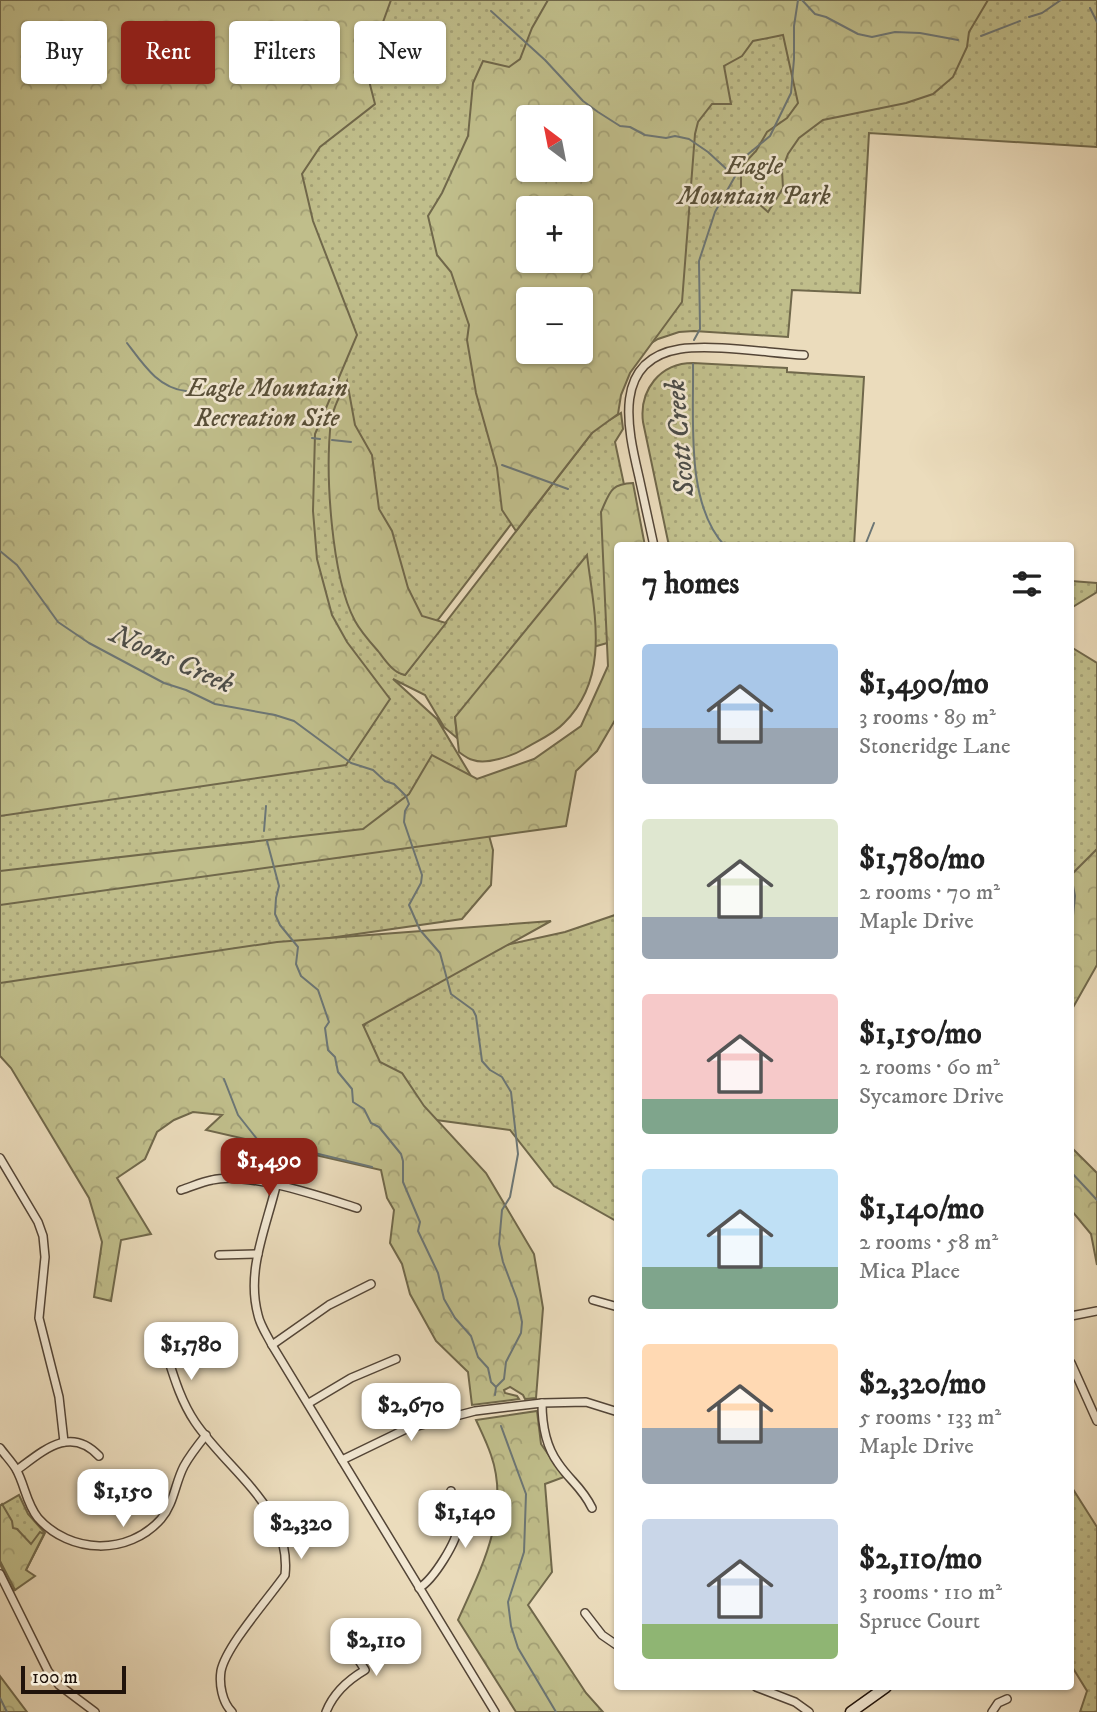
<!DOCTYPE html>
<html lang="en">
<head>
<meta charset="utf-8">
<style>
	body { margin:0; font-family:"IM FELL DW Pica",serif; background:#f2f2f2; color:#222; height:100vh; display:flex; flex-direction:column; font-size:26px; white-space:nowrap }
	* { box-sizing:border-box; margin:0 }
	p { font-size:23px; color:#767676 }
	.icon { flex:none; width:38px; height:38px; fill:none; stroke:currentColor; stroke-width:2; stroke-linecap:round; stroke-linejoin:round }
	.map { position:relative; flex:1; overflow:hidden }
	.sheet { position:absolute; left:614px; top:542px; width:460px; height:1148px; display:flex; flex-direction:column; background:#fff; border-radius:7px; box-shadow:0 2px 5px #0004 }
	.sheet>* { flex:none }
	.hud { position:absolute; left:21px; top:21px; width:488px; height:63px; display:flex; gap:14px }
	.needle { width:46px; rotate:328deg }
	.fabs { position:absolute; left:516px; top:105px; display:grid; gap:14px }
	.fabs a { display:grid; place-items:center; width:77px; height:77px; border-radius:7px; background:#fff; box-shadow:0 2px 5px #0004; font-size:35px }
	.scale { position:absolute; left:21px; bottom:18px; width:105px; box-sizing:border-box; padding-left:7px; border:4px solid #20130b; border-top:0; font-size:19px; line-height:24px; white-space:nowrap; color:#20130b; -webkit-text-stroke:5px #f2e8d3; paint-order:stroke }
	.price { position:absolute; translate:-50% -60px; padding:0 16px; border-radius:14px; background:#fff; color:#222; font-size:23px; line-height:46px; filter:drop-shadow(0 2px 4px #0008) }
	.price::after { content:''; position:absolute; left:50%; top:42px; width:21px; height:16px; margin-left:-10px; background:inherit; clip-path:polygon(0 0,100% 0,50% 100%) }
	.price.selected { background:#8f2418; color:#fff }
	ul { padding:0; list-style:none }
	li { display:flex; align-items:center; gap:21px; height:175px; padding:0 28px }
	li span { display:grid; place-items:center; flex:none; width:196px; height:140px; border-radius:7px; color:#555 }
	li>.icon { margin-inline-start:auto }
	span .icon { width:84px; height:84px; fill:#fffc; stroke-width:1 }
	li b { font-size:30px }
	h2 { display:flex; justify-content:space-between; align-items:center; height:84px; padding:0 28px; font-size:30px }
	.chip { padding:0 24px; border-radius:7px; background:#fff; box-shadow:0 2px 5px #0004; font-size:24px; line-height:63px }
	.chip.selected { background:#8f2418; color:#fff }
	.map>svg:first-child { display:block }
</style>
</head>
<body>
<div class="map">
<svg width="1097" height="1712" viewBox="0 0 1097 1712">
	<defs>
		<pattern id="grass-dots" width="8" height="8" patternUnits="userSpaceOnUse" patternTransform="scale(1.75)"><rect width="8" height="8" fill="#c0be8b"/><path d="M2 2h.1M6 6h.1" fill="none" stroke="#a5a277" stroke-width="1.8" stroke-linecap="round"/></pattern>
		<pattern id="forest-crowns" width="20" height="18" patternUnits="userSpaceOnUse" patternTransform="scale(1.75)"><rect width="20" height="18" fill="#c0be8b"/><path d="M2 6a3 3 0 1 1 6 0M12 15a3 3 0 1 1 6 0" fill="none" stroke="#a5a277"/></pattern>
	</defs>
	<rect width="100%" height="100%" fill="#ebdcbc"/>
	<filter id="stains"><feTurbulence type="fractalNoise" baseFrequency=".00286" numOctaves="4"/><feColorMatrix values="0 0 0 0 .2 0 0 0 0 .09 0 0 0 0 .02 0 0 0 .5 -.17"/></filter>
	<radialGradient id="worn" r=".72"><stop offset=".6" stop-color="#630" stop-opacity="0"/><stop offset="1" stop-color="#630" stop-opacity=".3"/></radialGradient>
	<g fill="url(#grass-dots)" stroke="#70684b" stroke-width="2" fill-rule="evenodd">
		<path d="M 0,0 L 1097,0 L 1097,147 L 869,133 L 860,293 L 792,290 L 788,337 L 694,331 L 679,332 L 658,339 L 640,350 L 615,387 L 611,419 L 621,413 L 623,429 L 615,442 L 637,546 L 618,546 L 618,640 L 586,649 L 455,717 L 457,738 L 444,727 L 425,695 L 393,679 L 437,719 L 474,781 L 493,850 L 491,885 L 462,919 L 0,985 ZM 528,117 L 581,117 L 581,170 L 528,170 ZM 528,208 L 581,208 L 581,261 L 528,261 ZM 528,299 L 581,299 L 581,352 L 528,352 ZM 596,413 L 592,433 L 405,675 L 398,672 Z"/>
		<path d="M 693,363 L 787,368 L 787,372 L 864,377 L 854,546 L 669,546 L 643,422 C 639,390 660,363 693,363 Z"/>
		<path d="M 1071,581 L 1097,583 L 1097,592 L 1071,608 Z"/>
		<path d="M 1071,647 L 1097,663 L 1097,865 L 1071,915 Z"/>
		<path d="M 618,914 L 618,1222 L 554,1186 L 510,1130 L 414,1117 L 350,1051 L 378,1002 L 479,951 L 565,932 Z"/>
		<path d="M 1071,1486 L 1097,1527 L 1097,1712 L 1080,1712 L 1087,1691 L 1071,1665 Z"/>
		<path d="M 19,1495 L 28,1514 L 45,1533 L 26,1570 L 11,1581 L 15,1590 L 13,1591 L 0,1564 L 0,1506 Z"/>
	</g>
	<g fill="url(#forest-crowns)" stroke="#70684b" stroke-width="2" fill-rule="evenodd">
		<path d="M 0,0 L 391,0 L 366,69 L 375,104 L 320,147 L 302,174 L 313,221 L 357,335 L 315,434 L 313,511 L 317,559 L 332,615 L 347,642 L 390,699 L 346,765 L 0,816 Z"/>
		<path d="M 548,0 L 988,0 L 969,32 L 967,47 L 953,77 L 933,94 L 906,103 L 823,120 L 799,138 L 788,154 L 782,170 L 783,188 L 768,212 L 741,188 L 741,167 L 756,151 L 767,132 L 787,118 L 798,103 L 783,35 L 753,41 L 742,56 L 724,66 L 731,104 L 712,104 L 698,122 L 695,134 L 682,302 L 630,373 L 621,395 L 618,414 L 592,433 L 516,531 L 502,510 L 497,468 L 476,393 L 467,340 L 469,325 L 451,272 L 437,255 L 428,216 L 442,193 L 468,136 L 473,83 L 483,61 L 509,67 L 520,59 L 532,28 ZM 528,117 L 581,117 L 581,170 L 528,170 ZM 528,208 L 581,208 L 581,261 L 528,261 ZM 581,299 L 581,352 L 528,352 L 528,299 Z"/>
		<path d="M 347,381 L 355,425 L 372,455 L 379,509 L 392,531 L 408,588 L 422,616 L 446,623 L 405,675 C 393,673 385,660 378,651 C 370,642 361,632 355,621 C 331,576 325,472 331,421 C 333,407 341,393 347,381 Z"/>
		<path d="M 633,483 L 645,546 L 618,546 L 618,715 L 597,751 L 576,771 L 566,826 L 0,905 L 0,871 L 363,829 L 409,794 L 432,755 L 477,779 L 534,759 L 581,726 L 608,666 L 601,512 C 610,492 610,484 633,483 Z"/>
		<path d="M 587,555 C 594,612 611,677 564,723 C 554,734 537,741 524,749 C 512,756 486,765 473,760 C 468,759 463,755 459,752 L 455,717 Z"/>
		<path d="M 1097,849 L 1097,965 L 1071,1011 L 1071,875 Z"/>
		<path d="M 551,921 L 363,1025 L 380,1062 L 402,1073 L 424,1106 L 486,1173 L 534,1254 L 543,1308 L 536,1398 L 525,1399 L 523,1395 L 510,1387 L 504,1390 L 505,1393 L 517,1396 L 519,1399 L 472,1405 L 468,1372 L 436,1341 L 410,1294 L 402,1264 L 390,1243 L 394,1210 L 387,1198 L 381,1170 L 206,1130 L 222,1115 L 193,1112 L 174,1120 L 157,1132 L 145,1159 L 117,1178 L 151,1234 L 121,1240 L 111,1301 L 94,1297 L 102,1242 L 89,1198 L 11,1068 L 0,1056 L 0,983 L 277,942 Z"/>
		<path d="M 1071,1147 L 1097,1173 L 1097,1265 L 1091,1234 L 1071,1210 Z"/>
		<path d="M 537,1411 L 541,1444 L 564,1477 L 545,1484 L 552,1572 L 528,1605 L 586,1693 L 603,1712 L 516,1712 L 458,1620 C 481,1569 511,1512 491,1455 C 487,1443 481,1431 476,1420 Z"/>
		<path d="M 2,1504 L 12,1521 L 13,1528 L 17,1529 L 31,1544 L 40,1532 L 44,1534 L 26,1570 L 35,1576 L 15,1590 L 0,1561 L 0,1506 Z"/>
		<path d="M 0,1676 L 27,1712 L 0,1712 Z"/>
	</g>
	<g fill="none" stroke-linecap="round" stroke-linejoin="round">
		<g stroke="#6c7675" stroke-width="2">
			<path d="M 802,0 L 815,14 L 826,17 L 858,34 L 872,37 L 895,32 L 920,33 L 958,40"/>
			<path d="M 1090,8 L 1097,22"/>
			<path d="M 491,11 L 545,60 L 583,101 L 598,112 L 620,126 L 630,127 L 645,135 L 666,138 L 675,136 L 689,139 L 708,152 L 733,175"/>
			<path d="M 1029,17 L 1042,13 L 1061,0"/>
			<path d="M 981,36 L 1020,21"/>
			<path d="M 694,340 L 700,329 L 699,261 L 715,212 L 747,155 L 770,136 L 791,93 L 794,59 L 794,26 L 798,0"/>
			<path d="M 127,343 C 143,364 158,388 186,391"/>
			<path d="M 693,364 C 694,418 685,504 725,546"/>
			<path d="M 312,438 L 320,439"/>
			<path d="M 332,440 L 351,442"/>
			<path d="M 502,465 L 568,489"/>
			<path d="M 866,543 L 874,523"/>
			<path d="M 0,551 L 17,565 L 58,622 L 89,643 L 164,683 L 186,690 L 215,704 L 275,715 L 294,721 L 351,763 L 373,770 L 385,781 L 394,784 L 406,796 L 409,804 L 405,811 L 404,822 L 422,875 L 421,883 L 409,905 L 420,930 L 440,953 L 451,994 L 473,1010 L 476,1016 L 482,1061 L 490,1070 L 502,1077 L 511,1092 L 518,1154 L 510,1197 L 502,1210 L 499,1244 L 503,1262 L 517,1299 L 522,1322 L 521,1333 L 506,1362 L 504,1379 L 496,1387 L 495,1395"/>
			<path d="M 264,831 L 266,806"/>
			<path d="M 267,841 L 279,886 L 276,898 L 275,914 L 280,925 L 298,947 L 296,964 L 301,976 L 318,990 L 329,1022 L 325,1028 L 328,1050 L 335,1057 L 338,1072 L 352,1089 L 353,1102 L 364,1109 L 371,1123 L 379,1127 L 401,1154 L 403,1161 L 403,1182 L 420,1222 L 418,1231 L 438,1273 L 444,1299 L 455,1318 L 471,1336 L 478,1357 L 488,1368 L 491,1382 L 496,1387"/>
			<path d="M 1071,875 L 1075,896 L 1071,936"/>
			<path d="M 224,1079 L 238,1115 L 257,1139 L 372,1167"/>
			<path d="M 1071,1172 L 1097,1200"/>
			<path d="M 501,1426 L 526,1494 L 524,1552 L 508,1602 L 511,1626 L 518,1648 L 556,1712"/>
			<path d="M 0,1698 L 7,1712"/>
		</g>
		<g stroke="#534537" stroke-width="10">
			<g id="street">
				<path d="M 654,546 C 649,523 644,500 639,477 C 628,430 611,360 680,349 C 714,344 769,353 804,355"/>
				<path d="M 0,1158 L 38,1222 L 43,1236 L 45,1257 L 39,1318 L 59,1397 L 64,1442"/>
				<path d="M 276,1186 C 266,1228 246,1271 258,1315 C 260,1325 267,1335 272,1345 L 495,1712"/>
				<path d="M 181,1190 C 191,1187 201,1182 212,1180 C 247,1171 322,1197 357,1208"/>
				<path d="M 219,1255 L 258,1254"/>
				<path d="M 593,1300 L 618,1307"/>
				<path d="M 1071,1316 L 1097,1311"/>
				<path d="M 161,1337 C 171,1366 178,1397 195,1422 C 228,1471 292,1509 285,1575 C 269,1598 226,1646 221,1671 C 219,1684 222,1702 232,1712"/>
				<path d="M 272,1345 L 329,1305 L 371,1284"/>
				<path d="M 1071,1363 L 1097,1421"/>
				<path d="M 309,1403 L 351,1378 L 396,1359"/>
				<path d="M 542,1403 C 542,1424 545,1445 558,1463 C 570,1481 582,1487 592,1508"/>
				<path d="M 0,1448 C 5,1455 12,1462 16,1469 C 25,1485 26,1503 38,1518 C 70,1554 128,1556 161,1519 C 174,1504 175,1483 184,1466 C 190,1455 198,1445 206,1435"/>
				<path d="M 342,1460 L 406,1429 L 475,1411 L 542,1403 L 586,1402 L 618,1412"/>
				<path d="M 17,1470 C 43,1451 70,1425 99,1456"/>
				<path d="M 0,1574 L 48,1671 L 59,1685 L 95,1712"/>
				<path d="M 419,1588 C 433,1580 458,1541 458,1525 C 458,1514 453,1501 451,1491"/>
				<path d="M 585,1613 L 602,1635 L 618,1646"/>
				<path d="M 756,1687 L 795,1702 L 809,1712"/>
				<path d="M 326,1712 C 333,1694 348,1680 365,1670 L 344,1637"/>
				<path d="M 992,1712 L 998,1703 L 1007,1699"/>
			</g>
		</g>
		<g stroke="#20130b" stroke-width="13">
			<path id="secondary" d="M 851,1712 L 886,1687"/>
		</g>
		<use href="#street" stroke="#f2e8d3" stroke-width="7"/>
		<use href="#secondary" stroke="#f2e8d3" stroke-width="10"/>
	</g>
	<g text-anchor="middle" dominant-baseline="central" stroke-width="5" stroke-linejoin="round" paint-order="stroke">
		<g font-size="26" font-style="italic" fill="#584f38" stroke="#f2e8d3">
			<text x="754" y="166">Eagle<tspan x="754" dy="30">Mountain Park</tspan></text>
			<text x="267" y="388">Eagle Mountain<tspan x="267" dy="30">Recreation Site</tspan></text>
		</g>
		<g font-size="28" font-style="italic" fill="#4c4d49" stroke="#f2e8d3">
			<text transform="translate(680 438) rotate(-95)">Scott Creek</text>
			<text transform="translate(172 659) rotate(24)">Noons Creek</text>
		</g>
	</g>
	<rect width="100%" height="100%" filter="url(#stains)"/>
	<rect width="100%" height="100%" fill="url(#worn)"/>
</svg>
<div class="fabs">
<a><svg class="needle" viewBox="-14 -14 28 28"><path d="M0-13l5 13h-10z" fill="#e53935"/><path d="M0 13l5-13h-10z" fill="#767676"/></svg></a>
<a>+</a>
<a>−</a>
</div>
<div class="scale">100 m</div>
<b class="price selected" style="left:269px;top:1198px">$1,490</b>
<b class="price" style="left:191px;top:1382px">$1,780</b>
<b class="price" style="left:411px;top:1443px">$2,670</b>
<b class="price" style="left:123px;top:1529px">$1,150</b>
<b class="price" style="left:465px;top:1550px">$1,140</b>
<b class="price" style="left:301px;top:1561px">$2,320</b>
<b class="price" style="left:376px;top:1678px">$2,110</b>
<div class="hud">
<a class="chip">Buy</a>
<a class="chip selected">Rent</a>
<a class="chip">Filters</a>
<a class="chip">New</a>
</div>
<section class="sheet">
<h2>7 homes<svg class="icon" aria-label="filters" viewBox="0 0 24 24"><path d="M4 7h16M4 17h16"/><circle cx="9" cy="7" r="2"/><circle cx="15" cy="17" r="2"/></svg></h2>
<ul>
<li><span style="background:linear-gradient(#a9c7e8 60%,#9aa5b1 0)"><svg class="icon" aria-label="home" viewBox="0 0 24 24"><path d="M3 11l9-7 9 7M6 9v11h12V9"/></svg></span><div><b>$1,490/mo</b><p>3 rooms · 89 m²</p><p>Stoneridge Lane</p></div></li>
<li><span style="background:linear-gradient(#dfe7d0 70%,#9aa5b1 0)"><svg class="icon" aria-label="home" viewBox="0 0 24 24"><path d="M3 11l9-7 9 7M6 9v11h12V9"/></svg></span><div><b>$1,780/mo</b><p>2 rooms · 70 m²</p><p>Maple Drive</p></div></li>
<li><span style="background:linear-gradient(#f6c9c9 75%,#7fa58c 0)"><svg class="icon" aria-label="home" viewBox="0 0 24 24"><path d="M3 11l9-7 9 7M6 9v11h12V9"/></svg></span><div><b>$1,150/mo</b><p>2 rooms · 60 m²</p><p>Sycamore Drive</p></div></li>
<li><span style="background:linear-gradient(#bfe0f5 70%,#7fa58c 0)"><svg class="icon" aria-label="home" viewBox="0 0 24 24"><path d="M3 11l9-7 9 7M6 9v11h12V9"/></svg></span><div><b>$1,140/mo</b><p>2 rooms · 58 m²</p><p>Mica Place</p></div></li>
<li><span style="background:linear-gradient(#ffd9b3 60%,#9aa5b1 0)"><svg class="icon" aria-label="home" viewBox="0 0 24 24"><path d="M3 11l9-7 9 7M6 9v11h12V9"/></svg></span><div><b>$2,320/mo</b><p>5 rooms · 133 m²</p><p>Maple Drive</p></div></li>
<li><span style="background:linear-gradient(#c9d6e8 75%,#8fb573 0)"><svg class="icon" aria-label="home" viewBox="0 0 24 24"><path d="M3 11l9-7 9 7M6 9v11h12V9"/></svg></span><div><b>$2,110/mo</b><p>3 rooms · 110 m²</p><p>Spruce Court</p></div></li>
</ul>
</section>
</div>
</body>
</html>
